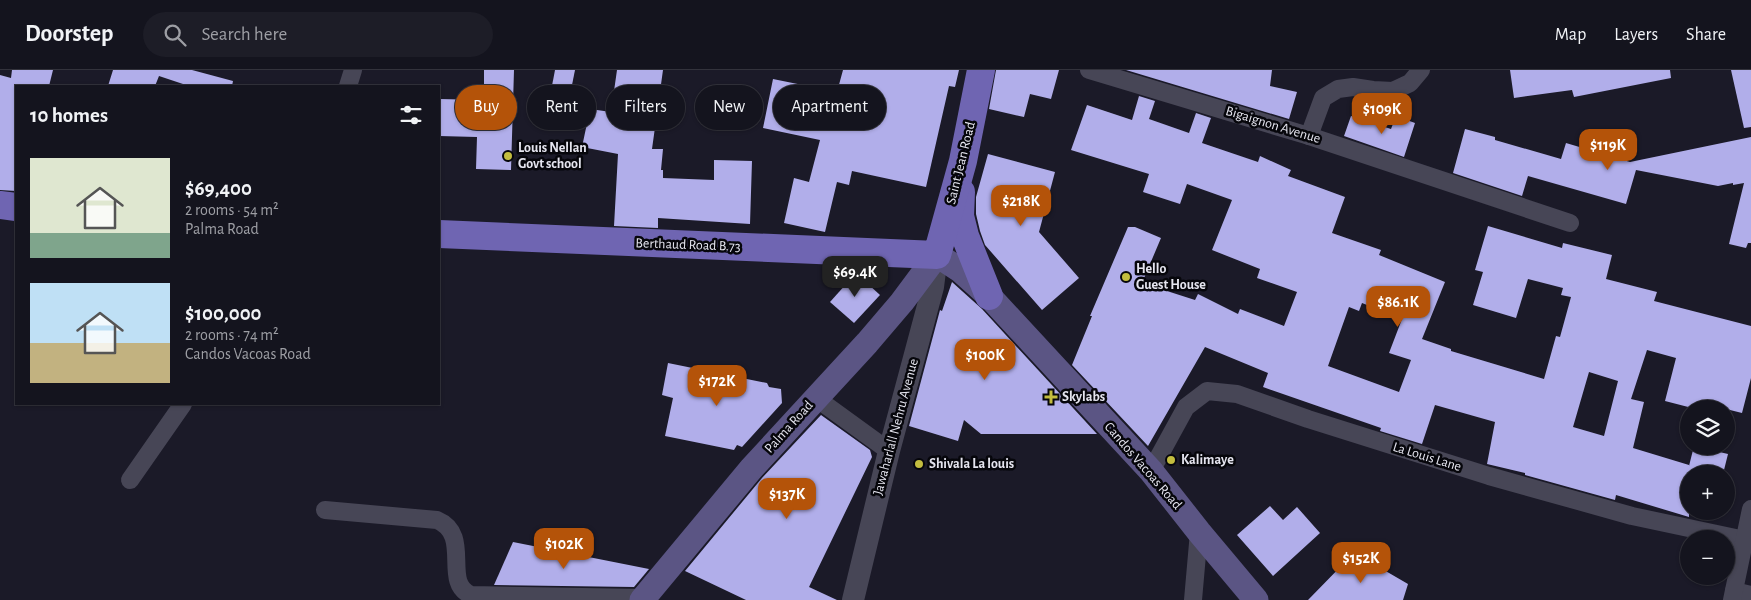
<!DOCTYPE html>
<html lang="en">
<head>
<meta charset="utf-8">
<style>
	body { margin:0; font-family:"Alegreya Sans",sans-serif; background:#1d1d27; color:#f1f3f6; height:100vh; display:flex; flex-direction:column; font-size:19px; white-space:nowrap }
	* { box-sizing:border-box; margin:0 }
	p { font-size:16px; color:#9d9ea4 }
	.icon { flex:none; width:28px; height:28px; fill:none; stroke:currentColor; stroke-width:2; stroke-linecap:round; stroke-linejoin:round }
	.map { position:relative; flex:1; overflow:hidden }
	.details { position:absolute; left:15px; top:15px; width:425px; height:320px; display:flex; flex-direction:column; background:#14141e; border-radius:0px; box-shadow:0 1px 4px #0004,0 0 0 1px #33333c }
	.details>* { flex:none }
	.top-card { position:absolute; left:455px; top:15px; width:475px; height:45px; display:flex; gap:10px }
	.fabs { position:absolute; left:1680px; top:330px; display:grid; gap:10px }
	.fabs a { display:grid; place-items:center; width:55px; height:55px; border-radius:50%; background:#14141e; box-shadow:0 1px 4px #0004,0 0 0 1px #33333c; font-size:25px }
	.price { position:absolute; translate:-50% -42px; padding:0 11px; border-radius:10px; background:#b45309; color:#fff; font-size:16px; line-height:32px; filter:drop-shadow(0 1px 2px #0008) }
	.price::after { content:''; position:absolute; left:50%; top:30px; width:15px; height:11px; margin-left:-8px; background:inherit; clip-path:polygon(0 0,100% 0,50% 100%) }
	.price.active { background:#222; color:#fff }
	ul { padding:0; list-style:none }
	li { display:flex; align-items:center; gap:15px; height:125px; padding:0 15px }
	li span { display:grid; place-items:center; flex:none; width:140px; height:100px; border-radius:0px; color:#555 }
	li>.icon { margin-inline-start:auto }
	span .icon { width:60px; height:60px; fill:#fffc; stroke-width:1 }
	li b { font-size:21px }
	h2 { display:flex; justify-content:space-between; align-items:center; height:60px; padding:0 15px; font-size:21px }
	.tag { padding:0 18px; border-radius:22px; background:#14141e; box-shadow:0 1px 4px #0004,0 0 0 1px #33333c; font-size:18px; line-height:45px }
	.tag.active { background:#b45309; color:#fff }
	header { display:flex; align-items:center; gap:30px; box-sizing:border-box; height:70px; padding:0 25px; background:#14141e; border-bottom:1px solid #33333c }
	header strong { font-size:24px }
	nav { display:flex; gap:28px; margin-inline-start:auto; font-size:18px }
	.search { width:350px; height:45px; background:#1d1d27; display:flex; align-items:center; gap:12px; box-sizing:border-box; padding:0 18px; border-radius:28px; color:#9d9ea4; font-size:19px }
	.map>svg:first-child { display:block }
</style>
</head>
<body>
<header>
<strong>Doorstep</strong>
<div class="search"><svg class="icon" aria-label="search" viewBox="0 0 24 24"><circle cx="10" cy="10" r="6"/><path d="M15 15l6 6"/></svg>Search here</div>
<nav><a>Map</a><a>Layers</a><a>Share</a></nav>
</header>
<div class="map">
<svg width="1751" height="530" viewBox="0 0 1751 530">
	<rect width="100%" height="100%" fill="#1b1a28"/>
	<g fill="#b1aeea" fill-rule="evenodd">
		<path d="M 12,0 L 53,0 L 49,16 L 16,16 L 16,121 L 0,120 L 0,5 L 11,8 Z"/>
		<path d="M 113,0 L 192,0 L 233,11 L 232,16 L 189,16 L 159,6 L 155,16 L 108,16 Z"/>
		<path d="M 484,0 L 514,0 L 511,100 L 476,99 L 477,67 L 439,66 L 439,29 L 484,30 Z"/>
		<path d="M 555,0 L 575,0 L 570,25 L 551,21 Z"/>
		<path d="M 617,0 L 663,0 L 652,79 L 663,79 L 661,100 L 663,100 L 663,108 L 714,110 L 714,90 L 752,91 L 750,154 L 658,148 L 658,158 L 614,156 L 618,84 L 582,77 L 590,39 L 611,42 Z"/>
		<path d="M 843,0 L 959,0 L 955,17 L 949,16 L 926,117 L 852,101 L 849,115 L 837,112 L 825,162 L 784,153 L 794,108 L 809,112 L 820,70 L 763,58 L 773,9 L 837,22 Z"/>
		<path d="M 996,0 L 1059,0 L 1051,29 L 1030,24 L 1024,47 L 989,39 Z"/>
		<path d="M 1126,0 L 1272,0 L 1270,16 L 1297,22 L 1289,49 Z"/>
		<path d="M 1510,0 L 1670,0 L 1671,8 L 1574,27 L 1572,20 L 1514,28 Z"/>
		<path d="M 1731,0 L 1751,0 L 1751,57 L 1744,58 Z"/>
		<path d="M 1139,26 L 1155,31 L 1149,49 L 1189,63 L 1196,43 L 1211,48 L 1202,73 L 1258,92 L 1260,86 L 1291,100 L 1288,106 L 1345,127 L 1332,163 L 1381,180 L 1379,185 L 1445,212 L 1422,269 L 1451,279 L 1451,281 L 1544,309 L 1556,266 L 1560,267 L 1571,227 L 1561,225 L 1563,218 L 1528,209 L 1516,248 L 1473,235 L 1483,202 L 1475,200 L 1488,156 L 1562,178 L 1563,173 L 1612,185 L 1606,209 L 1657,222 L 1654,231 L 1751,256 L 1751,308 L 1742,343 L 1726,339 L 1696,339 L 1665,331 L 1676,288 L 1647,280 L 1631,329 L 1644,332 L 1633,378 L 1689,395 L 1689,396 L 1694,376 L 1728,384 L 1723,404 L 1689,404 L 1689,447 L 1616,425 L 1615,430 L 1525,405 L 1525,403 L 1487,394 L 1495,352 L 1435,335 L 1422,374 L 1380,361 L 1381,358 L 1263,317 L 1268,303 L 1205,277 L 1148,376 L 1072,295 L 1092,246 L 1090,246 L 1128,157 L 1135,157 L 1161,168 L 1142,213 L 1195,230 L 1198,224 L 1238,244 L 1240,239 L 1284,256 L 1297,222 L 1257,208 L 1260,199 L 1212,180 L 1232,130 L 1187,114 L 1180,134 L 1143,122 L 1149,104 L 1071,80 L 1087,35 L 1132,50 ZM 1362,233 L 1402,249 L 1389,283 L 1411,290 L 1399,322 L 1328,296 L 1349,237 L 1359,241 ZM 1589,302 L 1618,311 L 1604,366 L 1573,357 Z"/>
		<path d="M 1351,46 L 1391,59 L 1396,46 L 1415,53 L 1404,87 L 1344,66 Z"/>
		<path d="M 1465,59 L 1495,67 L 1495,70 L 1561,89 L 1566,73 L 1630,92 L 1751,67 L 1751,173 L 1748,173 L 1746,178 L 1729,174 L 1744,113 L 1733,115 L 1733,113 L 1718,116 L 1636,100 L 1626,134 L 1528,106 L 1522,126 L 1453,103 Z"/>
		<path d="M 988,84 L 1055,102 L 1039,162 L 1079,208 L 1042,240 L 985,175 L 980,161 L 976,144 L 976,127 Z"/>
		<path d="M 856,203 L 880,225 L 854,253 L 830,232 Z"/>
		<path d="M 952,212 L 982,239 L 1097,364 L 981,364 L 964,350 L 958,371 L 909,356 L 940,240 L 942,241 Z"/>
		<path d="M 668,293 L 767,313 L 769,317 L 781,319 L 782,333 L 742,377 L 737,375 L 734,380 L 665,366 L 673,328 L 662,325 Z"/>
		<path d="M 821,345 L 870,380 L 872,387 L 809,517 L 837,530 L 746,530 L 685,501 L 762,408 Z"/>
		<path d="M 1270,436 L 1283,450 L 1297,437 L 1320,463 L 1273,506 L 1237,465 Z"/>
		<path d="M 513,472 L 649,499 L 634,517 L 494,515 Z"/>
		<path d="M 1350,487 L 1361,497 L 1365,489 L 1408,514 L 1403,530 L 1308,530 Z"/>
	</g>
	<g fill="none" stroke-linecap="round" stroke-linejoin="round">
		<g stroke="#474656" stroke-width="18">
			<path d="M 1089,0 L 1309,66 L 1570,153"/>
			<path d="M 348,16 L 353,0"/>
			<path d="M 1309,66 L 1323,28 L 1338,19 L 1353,17 L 1373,20 L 1393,21 L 1410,13 L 1421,0"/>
			<path d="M 816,328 L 889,381"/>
			<path d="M 1151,401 L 1186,337 L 1207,321 L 1237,324 L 1308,349 L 1489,406 L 1632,446 L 1745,470"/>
			<path d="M 130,410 L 183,334"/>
			<path d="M 325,440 L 437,450 C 473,465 441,513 471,525 L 643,528"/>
			<path d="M 1734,521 L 1751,525"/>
			<path d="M 1193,530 L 1199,462"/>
			<path d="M 1732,530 L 1751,439"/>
		</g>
		<path stroke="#474656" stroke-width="22" d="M 853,530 L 889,381 L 933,217 L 937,185"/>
		<path stroke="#5b5584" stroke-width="25" d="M 642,530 L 751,399 L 867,273 L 902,232 L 937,185 L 960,200 L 989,226 L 1151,401 L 1199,462 L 1256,530"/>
		<g stroke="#6f65b2" stroke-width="28">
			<path d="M 961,122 L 960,146 L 965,166 L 989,226"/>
			<path d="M 0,135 L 16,137"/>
			<path d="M 439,164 L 937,185 L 963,91 L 981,0"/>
		</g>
	</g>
	<g fill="#c3bd3f" stroke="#06060b" stroke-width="2">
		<circle cx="508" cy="86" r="5"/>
		<circle cx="1126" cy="207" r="5"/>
		<path d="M1048.5 319.5h5v5h5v5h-5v5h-5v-5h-5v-5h5z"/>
		<circle cx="1171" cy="390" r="5"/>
		<circle cx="919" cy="394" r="5"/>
	</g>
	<g text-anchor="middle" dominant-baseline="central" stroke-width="5" stroke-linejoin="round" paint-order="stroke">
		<g font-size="14" fill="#e5e5ef" stroke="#06060b">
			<text transform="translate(1273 55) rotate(17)">Bigaignon Avenue</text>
			<text transform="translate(961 93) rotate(-76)">Saint Jean Road</text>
			<text transform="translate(688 175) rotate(2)">Berthaud Road B.73</text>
			<text transform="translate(789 357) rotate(-48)">Palma Road</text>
			<text transform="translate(896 357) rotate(-75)">Jawaharlall Nehru Avenue</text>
			<text transform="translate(1427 387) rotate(17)">La Louis Lane</text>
			<text transform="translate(1143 396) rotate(49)">Candos Vacoas Road</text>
		</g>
		<g font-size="14" font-weight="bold" fill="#e5e5ef" stroke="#06060b" text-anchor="start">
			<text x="518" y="78">Louis Nellan<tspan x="518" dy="16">Govt school</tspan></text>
			<text x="1136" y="199">Hello<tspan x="1136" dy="16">Guest House</tspan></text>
			<text x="1062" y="327">Skylabs</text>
			<text x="1181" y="390">Kalimaye</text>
			<text x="929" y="394">Shivala La louis</text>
		</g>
	</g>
</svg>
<div class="fabs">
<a><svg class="icon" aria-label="layers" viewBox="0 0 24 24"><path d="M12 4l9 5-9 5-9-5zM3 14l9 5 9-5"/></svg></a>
<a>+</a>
<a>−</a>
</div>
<b class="price" style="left:1382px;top:65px">$109K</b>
<b class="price" style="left:1608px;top:101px">$119K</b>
<b class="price" style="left:1021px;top:157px">$218K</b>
<b class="price active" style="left:855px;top:228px">$69.4K</b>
<b class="price" style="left:1398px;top:258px">$86.1K</b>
<b class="price" style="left:985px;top:311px">$100K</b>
<b class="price" style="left:717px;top:337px">$172K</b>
<b class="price" style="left:787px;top:450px">$137K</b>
<b class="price" style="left:564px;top:500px">$102K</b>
<b class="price" style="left:1361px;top:514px">$152K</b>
<div class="top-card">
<a class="tag active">Buy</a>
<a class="tag">Rent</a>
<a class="tag">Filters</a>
<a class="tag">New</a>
<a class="tag">Apartment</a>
</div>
<section class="details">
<h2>10 homes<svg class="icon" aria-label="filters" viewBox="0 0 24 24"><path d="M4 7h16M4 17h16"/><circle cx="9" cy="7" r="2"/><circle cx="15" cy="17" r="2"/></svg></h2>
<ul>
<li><span style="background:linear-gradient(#dfe7d0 75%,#7fa58c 0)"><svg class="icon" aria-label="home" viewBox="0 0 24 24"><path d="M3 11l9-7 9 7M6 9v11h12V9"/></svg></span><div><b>$69,400</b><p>2 rooms · 54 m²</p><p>Palma Road</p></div></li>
<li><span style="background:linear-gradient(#bfe0f5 60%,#c2b280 0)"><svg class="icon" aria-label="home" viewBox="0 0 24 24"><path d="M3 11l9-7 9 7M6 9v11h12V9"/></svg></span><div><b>$100,000</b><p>2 rooms · 74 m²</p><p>Candos Vacoas Road</p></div></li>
</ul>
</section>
</div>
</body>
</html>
